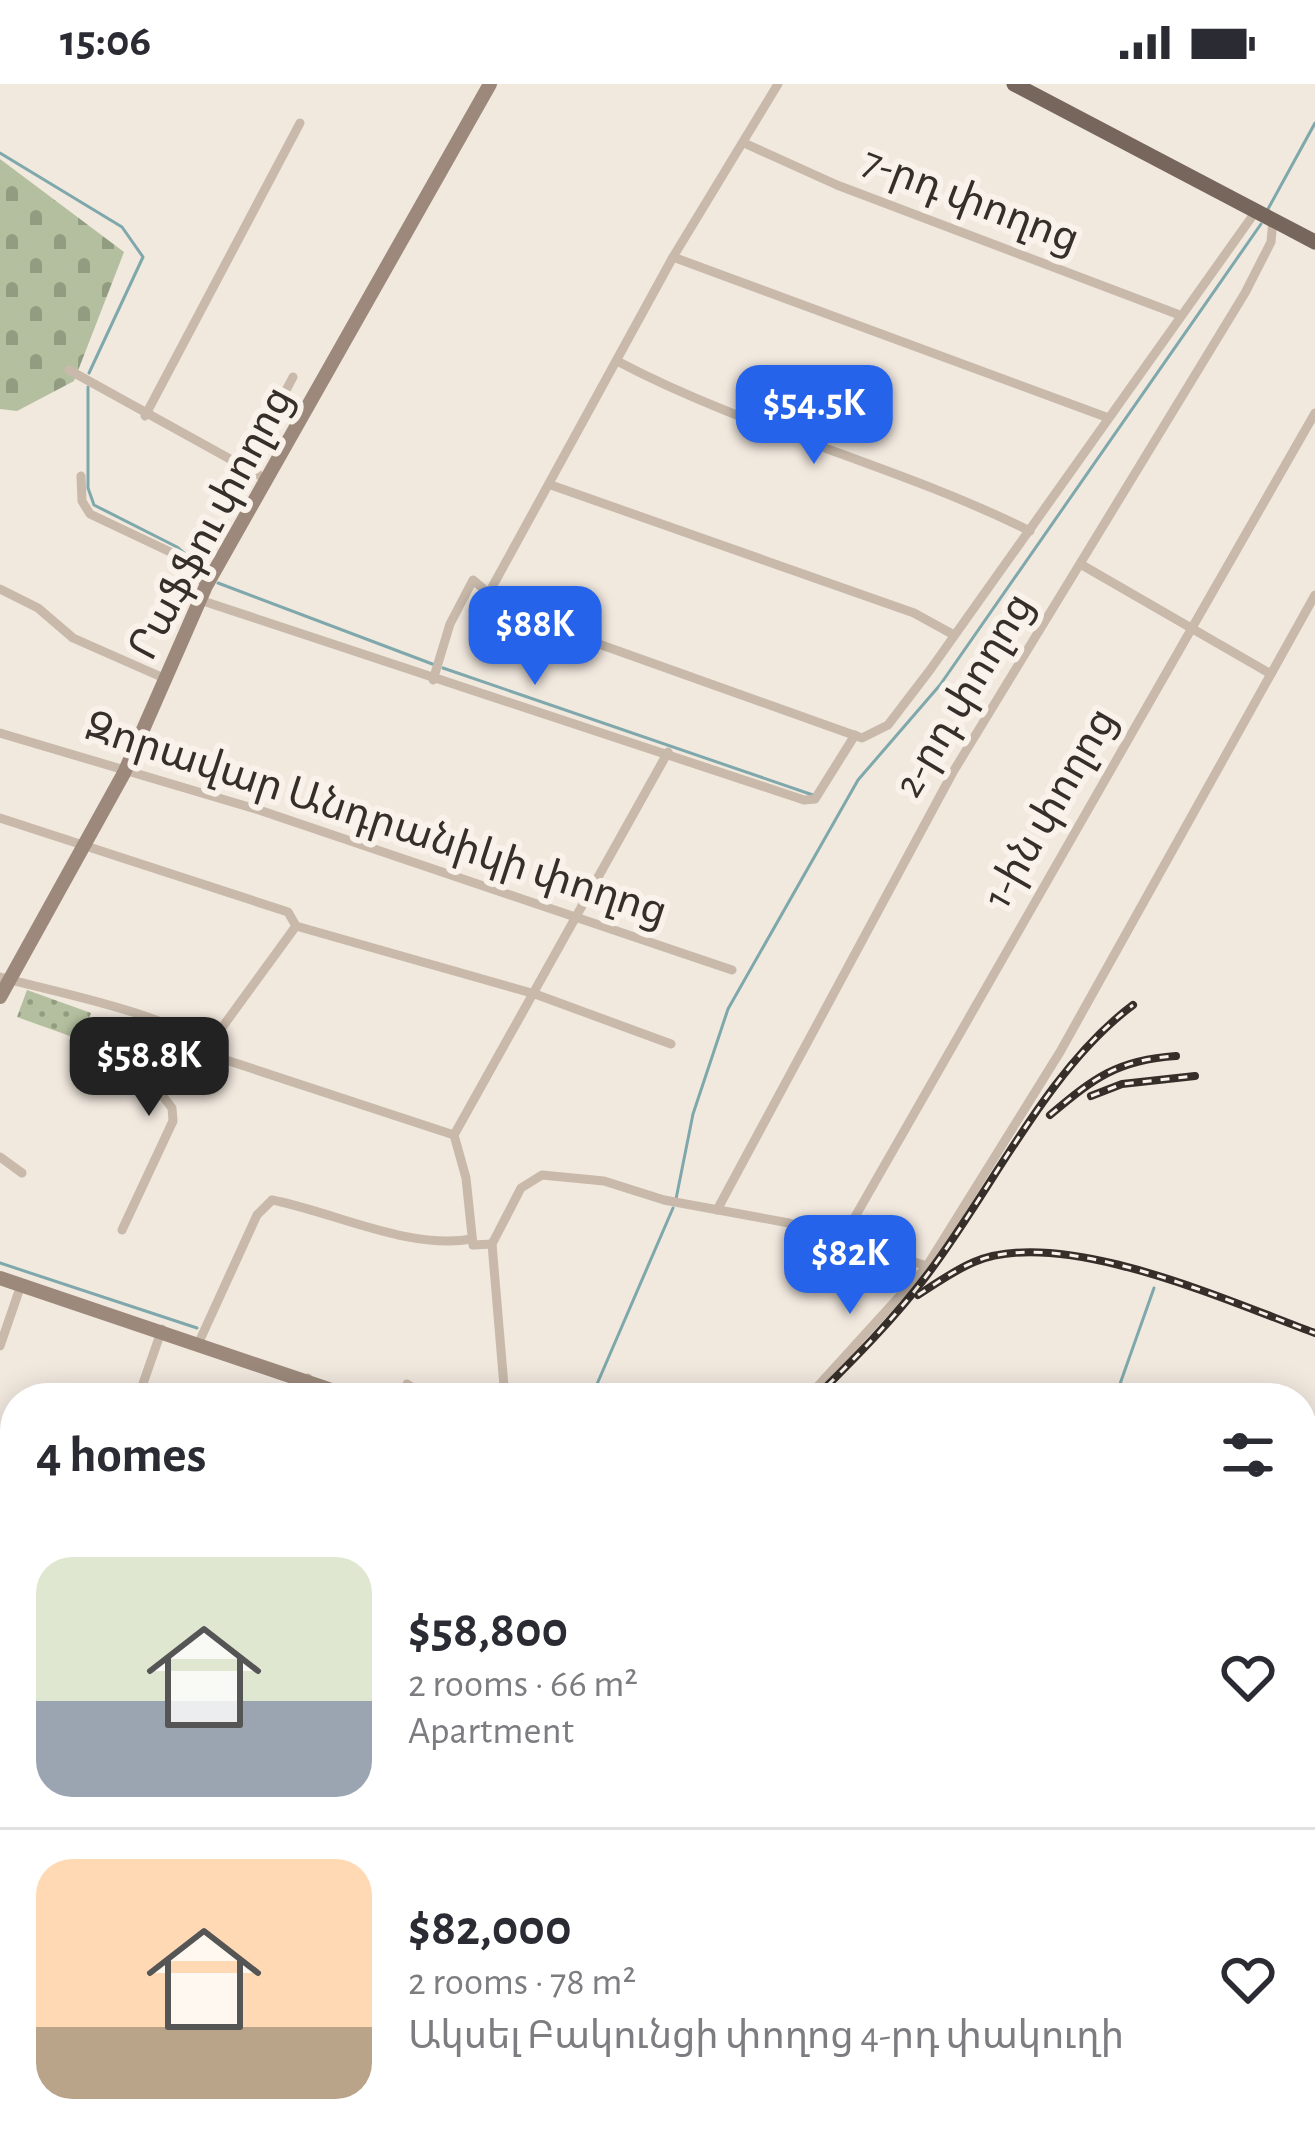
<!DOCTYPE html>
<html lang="en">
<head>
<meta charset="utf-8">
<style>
	body { margin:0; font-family:"Alegreya Sans","Noto Sans Armenian",sans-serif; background:#f7f7f7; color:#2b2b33; height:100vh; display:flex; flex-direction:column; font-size:45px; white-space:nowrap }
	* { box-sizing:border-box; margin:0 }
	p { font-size:39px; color:#7c7c81 }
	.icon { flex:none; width:66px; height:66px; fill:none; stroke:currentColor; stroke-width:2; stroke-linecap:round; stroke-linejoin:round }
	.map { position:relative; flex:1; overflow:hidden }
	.details { position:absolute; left:0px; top:1299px; width:1317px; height:771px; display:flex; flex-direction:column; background:#fff; border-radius:48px 48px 0 0; box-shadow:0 6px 30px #0003 }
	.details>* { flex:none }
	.price { position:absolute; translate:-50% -102px; padding:0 27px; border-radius:24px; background:#2563eb; color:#fff; font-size:39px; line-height:78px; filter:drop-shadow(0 3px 6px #0008) }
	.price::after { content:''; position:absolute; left:50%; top:72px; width:36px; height:27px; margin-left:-18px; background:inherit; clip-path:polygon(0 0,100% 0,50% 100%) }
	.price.current { background:#222; color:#fff }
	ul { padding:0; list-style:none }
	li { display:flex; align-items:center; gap:36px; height:300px; padding:0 36px }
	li+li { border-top:3px solid #e1e1e2 }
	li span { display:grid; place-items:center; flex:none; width:336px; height:240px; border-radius:36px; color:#555 }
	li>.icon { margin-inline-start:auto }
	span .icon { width:144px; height:144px; fill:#fffc; stroke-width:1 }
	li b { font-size:51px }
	h2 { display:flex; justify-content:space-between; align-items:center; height:144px; padding:0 36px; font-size:51px }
	.status { display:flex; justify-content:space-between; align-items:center; height:84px; padding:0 60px; background:#fff; direction:ltr }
	.status svg { height:33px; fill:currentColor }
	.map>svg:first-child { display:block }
</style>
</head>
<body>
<div class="status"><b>15:06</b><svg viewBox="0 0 49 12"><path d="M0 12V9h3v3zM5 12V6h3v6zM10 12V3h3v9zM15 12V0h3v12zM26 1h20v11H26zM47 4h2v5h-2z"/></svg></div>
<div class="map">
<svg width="1315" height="2069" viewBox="0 0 1315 2069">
	<defs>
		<pattern id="cemetery-stones" width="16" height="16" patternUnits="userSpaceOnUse" patternTransform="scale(3)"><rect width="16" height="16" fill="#b3bf9e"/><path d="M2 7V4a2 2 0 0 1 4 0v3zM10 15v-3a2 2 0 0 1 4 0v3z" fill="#929c81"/></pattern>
		<pattern id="park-dots" width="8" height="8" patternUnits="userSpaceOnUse" patternTransform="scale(3)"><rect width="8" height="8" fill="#b3bf9e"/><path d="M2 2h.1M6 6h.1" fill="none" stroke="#929c81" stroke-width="1.8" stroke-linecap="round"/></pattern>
	</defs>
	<rect width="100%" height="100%" fill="#f1e8de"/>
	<path fill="url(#cemetery-stones)" d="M 0,75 L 124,168 L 74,297 L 17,327 L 0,325 Z"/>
	<path fill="url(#park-dots)" d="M 27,906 L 91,929 L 81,956 L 17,933 Z"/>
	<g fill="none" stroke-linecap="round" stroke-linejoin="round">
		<g stroke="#7ea8ac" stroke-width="3">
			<path d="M 0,69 L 122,143 L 143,173 L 89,289"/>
			<path d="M 1268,125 L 1315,39"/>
			<path d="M 88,303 L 88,404 L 94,421 L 177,463 L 205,487"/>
			<path d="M 218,499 L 435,581"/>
			<path d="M 443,584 L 813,711"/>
			<path d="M 676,1115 L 693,1030 L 728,925 L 858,696 L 940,601 L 1261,140"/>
			<path d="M 0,1179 L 197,1244"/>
			<path d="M 591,1314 L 673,1124"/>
			<path d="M 1115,1314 L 1154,1204"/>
			<path d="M 1302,1834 L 1315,1841"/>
			<path d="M 0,1840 L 15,1831"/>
		</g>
		<g stroke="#c8b9aa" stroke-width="9">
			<path d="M 744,59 L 837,101 L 1177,230"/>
			<path d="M 673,173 L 1106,333"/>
			<path d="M 619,278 C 750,347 897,381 1030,447"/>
			<path d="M 69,286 L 266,395"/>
			<path d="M 145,332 L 300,39"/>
			<path d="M 245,384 L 293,293"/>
			<path d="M 81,392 L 82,417 L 90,430 L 183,474 L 206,502"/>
			<path d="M 551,401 L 914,529 L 954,551"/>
			<path d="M 1082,481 L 1271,590"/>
			<path d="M 0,505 L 38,524 L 73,554 L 166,595"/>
			<path d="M 490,507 L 673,173 L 778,0"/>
			<path d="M 200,516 L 804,716 L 815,715 L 855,651"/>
			<path d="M 433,596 L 450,540 L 473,496 L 512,529 L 862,654 L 888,641 L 930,586 L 1256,127"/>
			<path d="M 0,649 L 259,726 L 732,886"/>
			<path d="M 0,734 L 288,828 L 296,842 L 535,910 L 671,960"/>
			<path d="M 0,893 C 57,909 187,932 223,975 L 454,1051"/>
			<path d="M 210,960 L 296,842"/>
			<path d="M 88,967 L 96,949 L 104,947 L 153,963"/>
			<path d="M 454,1051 L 668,668"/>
			<path d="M 454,1051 L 466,1094 L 473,1161 L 492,1160"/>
			<path d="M 0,1073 L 22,1089"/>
			<path d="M 717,1126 L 953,688 L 1245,209 L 1271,158 L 1273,136"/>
			<path d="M 122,1146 L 173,1037 L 172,1024 L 155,1002 L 160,973 L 153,963 L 162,940"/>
			<path d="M 844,1152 L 1315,329"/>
			<path d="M 199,1258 L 257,1131 L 272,1116 C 334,1128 408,1166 472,1155"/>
			<path d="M 0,1262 L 21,1201"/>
			<path d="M 407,1300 L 429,1314"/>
			<path d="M 138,1314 L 162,1245"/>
			<path d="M 300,1314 L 308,1294"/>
			<path d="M 505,1314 L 492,1160 L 521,1104 L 542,1091 L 604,1097 L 664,1116 L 789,1139 L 927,1182"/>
			<path d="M 807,1314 L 927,1182 L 1060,968 L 1315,511"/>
			<path d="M 0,1738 L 15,1672"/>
			<path d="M 1311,2069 L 1315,2036"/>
		</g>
		<g stroke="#9c897c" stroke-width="14">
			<path d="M 0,913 L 124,689 L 206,502 L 490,0"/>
			<path d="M 0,1194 L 355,1314"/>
			<path d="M 1302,1859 L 1315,1867"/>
		</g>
		<path stroke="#77665b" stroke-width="15" d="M 1014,0 L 1315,158"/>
		<g stroke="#362e29" stroke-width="8">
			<g id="rail">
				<path d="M 1091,1012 L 1122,1000 L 1195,992"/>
				<path d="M 1050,1031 C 1094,994 1117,976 1176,972"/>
				<path d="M 918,1211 C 935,1200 955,1186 974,1178 C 1061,1141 1230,1218 1315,1249"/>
				<path d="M 815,1314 C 854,1275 894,1235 927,1191 C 992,1106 1047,985 1133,921"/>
				<path d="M 0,1865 L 15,1856"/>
				<path d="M 880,2055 L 1037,2069"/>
			</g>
		</g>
		<use href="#rail" stroke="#f9f2ea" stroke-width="3" stroke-dasharray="9" stroke-linecap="butt"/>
	</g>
	<g text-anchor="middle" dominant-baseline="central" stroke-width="12" stroke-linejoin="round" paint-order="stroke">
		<g font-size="42" fill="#362e29" stroke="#f9f2ea">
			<text transform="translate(971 116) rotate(21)">7-րդ փողոց</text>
			<text transform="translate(211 439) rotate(-62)">Րաֆֆու փողոց</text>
			<text transform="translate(964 611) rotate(-59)">2-րդ փողոց</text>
			<text transform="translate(1050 724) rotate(-60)">1-ին փողոց</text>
			<text transform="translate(376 735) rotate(18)">Զորավար Անդրանիկի փողոց</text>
		</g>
	</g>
</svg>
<b class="price" style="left:814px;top:383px">$54.5K</b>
<b class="price" style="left:535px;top:604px">$88K</b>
<b class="price current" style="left:149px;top:1035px">$58.8K</b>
<b class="price" style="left:850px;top:1233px">$82K</b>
<section class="details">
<h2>4 homes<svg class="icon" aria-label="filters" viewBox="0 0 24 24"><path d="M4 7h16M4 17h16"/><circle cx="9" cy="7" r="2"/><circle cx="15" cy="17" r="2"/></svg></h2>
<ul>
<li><span style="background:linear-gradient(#dfe7d0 60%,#9aa5b1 0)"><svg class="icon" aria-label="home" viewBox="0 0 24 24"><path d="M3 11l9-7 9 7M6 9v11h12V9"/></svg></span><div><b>$58,800</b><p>2 rooms · 66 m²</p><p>Apartment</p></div><svg class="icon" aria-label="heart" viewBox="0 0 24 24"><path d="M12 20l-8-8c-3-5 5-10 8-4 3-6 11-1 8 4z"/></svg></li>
<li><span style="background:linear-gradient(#ffd9b3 70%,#b9a48a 0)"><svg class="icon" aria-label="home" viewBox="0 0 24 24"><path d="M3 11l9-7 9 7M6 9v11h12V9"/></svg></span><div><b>$82,000</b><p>2 rooms · 78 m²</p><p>Ակսել Բակունցի փողոց 4-րդ փակուղի</p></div><svg class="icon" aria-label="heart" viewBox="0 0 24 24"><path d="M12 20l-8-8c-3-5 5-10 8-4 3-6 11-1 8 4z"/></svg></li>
</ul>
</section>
</div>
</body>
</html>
